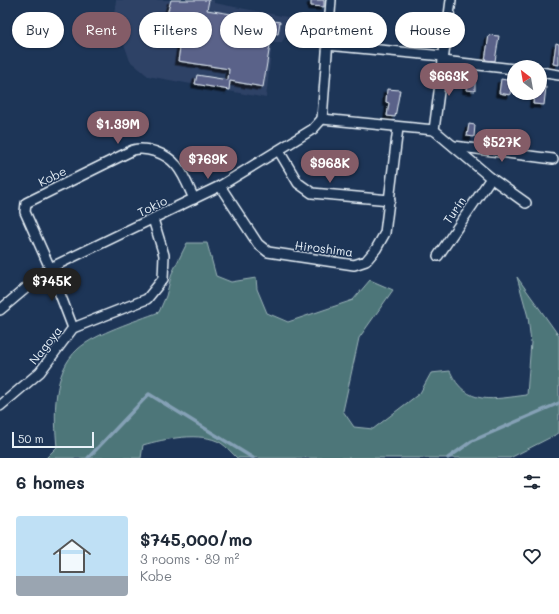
<!DOCTYPE html>
<html lang="en">
<head>
<meta charset="utf-8">
<style>
	body { margin:0; font-family:Mali,sans-serif; background:#f6f6f7; color:#1f2937; height:100vh; display:flex; flex-direction:column; font-size:15px; white-space:nowrap }
	* { box-sizing:border-box; margin:0 }
	p { font-size:13px; color:#747a83 }
	.icon { flex:none; width:22px; height:22px; fill:none; stroke:currentColor; stroke-width:2; stroke-linecap:round; stroke-linejoin:round }
	.map { position:relative; height:458px; overflow:hidden }
	.details { display:flex; flex-direction:column; background:#fff; flex:1 }
	.details>* { flex:none }
	.hud { position:absolute; left:12px; top:12px; width:535px; height:36px; display:flex; gap:8px }
	.needle { width:26px; rotate:329deg }
	.fabs { position:absolute; left:507px; top:60px; display:grid; gap:8px }
	.fabs a { display:grid; place-items:center; width:40px; height:40px; border-radius:50%; background:#fff; box-shadow:0 1px 3px #0004; font-size:20px }
	.scale { position:absolute; left:12px; bottom:10px; width:82px; box-sizing:border-box; padding-left:4px; border:2px solid #e8f1f8; border-top:0; font-size:11px; line-height:14px; white-space:nowrap; color:#e8f1f8; -webkit-text-stroke:3px #1d3557; paint-order:stroke }
	.price { position:absolute; translate:-50% -34px; padding:0 9px; border-radius:14px; background:#845c67; color:#fff; font-size:13px; line-height:26px; filter:drop-shadow(0 1px 2px #0008) }
	.price::after { content:''; position:absolute; left:50%; top:24px; width:12px; height:9px; margin-left:-6px; background:inherit; clip-path:polygon(0 0,100% 0,50% 100%) }
	.price.current { background:#222; color:#fff }
	ul { padding:0; list-style:none }
	li { display:flex; align-items:center; gap:12px; height:100px; padding:0 16px }
	li+li { border-top:1px solid #e0e1e3 }
	li span { display:grid; place-items:center; flex:none; width:112px; height:80px; border-radius:4px; color:#555 }
	li>.icon { margin-inline-start:auto }
	span .icon { width:48px; height:48px; fill:#fffc; stroke-width:1 }
	li b { font-size:17px }
	h2 { display:flex; justify-content:space-between; align-items:center; height:48px; padding:0 16px; font-size:17px }
	.tag { padding:0 14px; border-radius:18px; background:#fff; box-shadow:0 1px 3px #0004; font-size:14px; line-height:36px }
	.tag.current { background:#845c67; color:#fff }
	.map>svg:first-child { display:block }
</style>
</head>
<body>
<div class="map">
<svg width="559" height="458" viewBox="0 0 559 458">
	<defs>
		<filter id="shadow"><feDropShadow dx="-3.5" dy="3.5" stdDeviation="0" flood-color="#0009"/></filter>
	</defs>
	<rect width="100%" height="100%" fill="#1d3557"/>
	<filter id="ink" filterUnits="userSpaceOnUse"><feTurbulence type="fractalNoise" baseFrequency=".025" numOctaves="2"/><feDisplacementMap in="SourceGraphic" scale="8" xChannelSelector="R" yChannelSelector="G"/><feConvolveMatrix kernelMatrix="1 2 1 2 8 2 1 2 1" color-interpolation-filters="sRGB"/></filter>
	<g filter="url(#ink)">
		<path fill="#2f4266" d="M 116,0 L 214,0 L 214,3 L 297,19 L 281,43 L 272,43 L 266,98 L 148,76 L 130,61 L 114,15 Z"/>
		<path fill="#4e7679" stroke="#9bb4b8" d="M 187,243 L 207,243 L 216,276 L 231,282 L 256,278 L 257,289 L 267,313 L 288,322 L 353,300 L 370,280 L 393,290 L 359,338 L 343,411 L 354,427 L 373,429 L 420,393 L 431,373 L 450,371 C 466,407 494,399 527,395 L 531,342 L 528,317 L 517,277 L 559,336 L 559,433 L 510,458 L 237,458 C 232,453 227,447 221,443 C 201,431 164,439 143,445 L 141,458 L 46,458 L 57,447 C 54,416 52,372 78,349 C 96,333 136,321 159,312 L 166,296 L 172,273 Z"/>
		<g fill="none" stroke-linecap="round" stroke-linejoin="round">
			<g stroke="#85a1b6" stroke-width="3.5">
				<path d="M 88,458 L 149,394 L 253,458"/>
				<path d="M 448,458 L 472,441 L 559,403"/>
			</g>
		</g>
		<g fill="#5a6289" stroke="#e8f1f8" filter="url(#shadow)">
			<path d="M 171,0 L 209,0 L 207,10 L 280,22 L 278,34 L 272,33 L 263,87 L 230,81 L 229,90 L 195,84 L 197,75 L 228,80 L 229,69 L 178,61 L 184,21 L 166,18 Z"/>
			<path d="M 311,0 L 324,0 L 324,7 L 311,6 Z"/>
			<path d="M 489,35 L 499,36 L 495,61 L 485,60 Z"/>
			<path d="M 556,43 L 559,44 L 559,65 L 553,64 Z"/>
			<path d="M 468,77 L 475,78 L 475,91 L 466,90 Z"/>
			<path d="M 501,79 L 512,81 L 510,95 L 499,93 Z"/>
			<path d="M 540,87 L 546,87 L 544,105 L 533,104 L 534,93 L 540,93 Z"/>
			<path d="M 387,89 L 400,90 L 395,117 L 387,116 L 389,103 L 386,102 Z"/>
			<path d="M 469,124 L 475,125 L 474,137 L 467,136 Z"/>
		</g>
		<g fill="none" stroke-linecap="round" stroke-linejoin="round">
			<g stroke="#e8f1f8" stroke-width="12">
				<g id="street">
					<path d="M 327,45 L 443,56"/>
					<path d="M 443,61 L 514,69"/>
					<path d="M 540,72 L 559,75"/>
					<path d="M 322,119 L 331,0"/>
					<path d="M 434,130 L 451,0"/>
					<path d="M 434,130 L 491,178 L 526,203"/>
					<path d="M 454,146 L 553,159"/>
					<path d="M 279,151 L 298,183 L 312,193 L 390,200"/>
					<path d="M 220,186 L 258,244 L 268,252 L 354,265 L 366,261 L 376,249 L 385,233 L 398,128"/>
					<path d="M 438,256 L 491,178"/>
					<path d="M 0,310 L 50,268 L 220,186 L 313,129 L 322,119 L 434,130"/>
					<path d="M 73,328 L 50,268 L 25,212 L 26,203 L 133,150 C 146,146 167,154 176,165 C 184,174 189,188 194,199"/>
					<path d="M 0,406 L 40,372 L 73,328 L 147,299 L 163,279 L 164,255 L 153,219"/>
				</g>
			</g>
			<use href="#street" stroke="#1d3557" stroke-width="9"/>
		</g>
	</g>
	<g text-anchor="middle" dominant-baseline="central" stroke-width="3" stroke-linejoin="round" paint-order="stroke">
		<g font-size="12" fill="#e8f1f8" stroke="#1d3557">
			<text transform="translate(52 176) rotate(-26)">Kobe</text>
			<text transform="translate(152 206) rotate(-26)">Tokio</text>
			<text transform="translate(454 210) rotate(-56)">Turín</text>
			<text transform="translate(324 248) rotate(7)">Hiroshima</text>
			<text transform="translate(45 345) rotate(-52)">Nagoya</text>
		</g>
	</g>
</svg>
<div class="fabs">
<a><svg class="needle" viewBox="-14 -14 28 28"><path d="M0-13l5 13h-10z" fill="#e53935"/><path d="M0 13l5-13h-10z" fill="#747a83"/></svg></a>
</div>
<div class="scale">50 m</div>
<b class="price" style="left:449px;top:97px">$663K</b>
<b class="price" style="left:118px;top:145px">$1.39M</b>
<b class="price" style="left:502px;top:163px">$527K</b>
<b class="price" style="left:208px;top:180px">$769K</b>
<b class="price" style="left:330px;top:184px">$968K</b>
<b class="price current" style="left:52px;top:302px">$745K</b>
<div class="hud">
<a class="tag">Buy</a>
<a class="tag current">Rent</a>
<a class="tag">Filters</a>
<a class="tag">New</a>
<a class="tag">Apartment</a>
<a class="tag">House</a>
</div>
</div>
<section class="details">
<h2>6 homes<svg class="icon" aria-label="filters" viewBox="0 0 24 24"><path d="M4 7h16M4 17h16"/><circle cx="9" cy="7" r="2"/><circle cx="15" cy="17" r="2"/></svg></h2>
<ul>
<li><span style="background:linear-gradient(#bfe0f5 75%,#9aa5b1 0)"><svg class="icon" aria-label="home" viewBox="0 0 24 24"><path d="M3 11l9-7 9 7M6 9v11h12V9"/></svg></span><div><b>$745,000/mo</b><p>3 rooms · 89 m²</p><p>Kobe</p></div><svg class="icon" aria-label="heart" viewBox="0 0 24 24"><path d="M12 20l-8-8c-3-5 5-10 8-4 3-6 11-1 8 4z"/></svg></li>
</ul>
</section>
</body>
</html>
